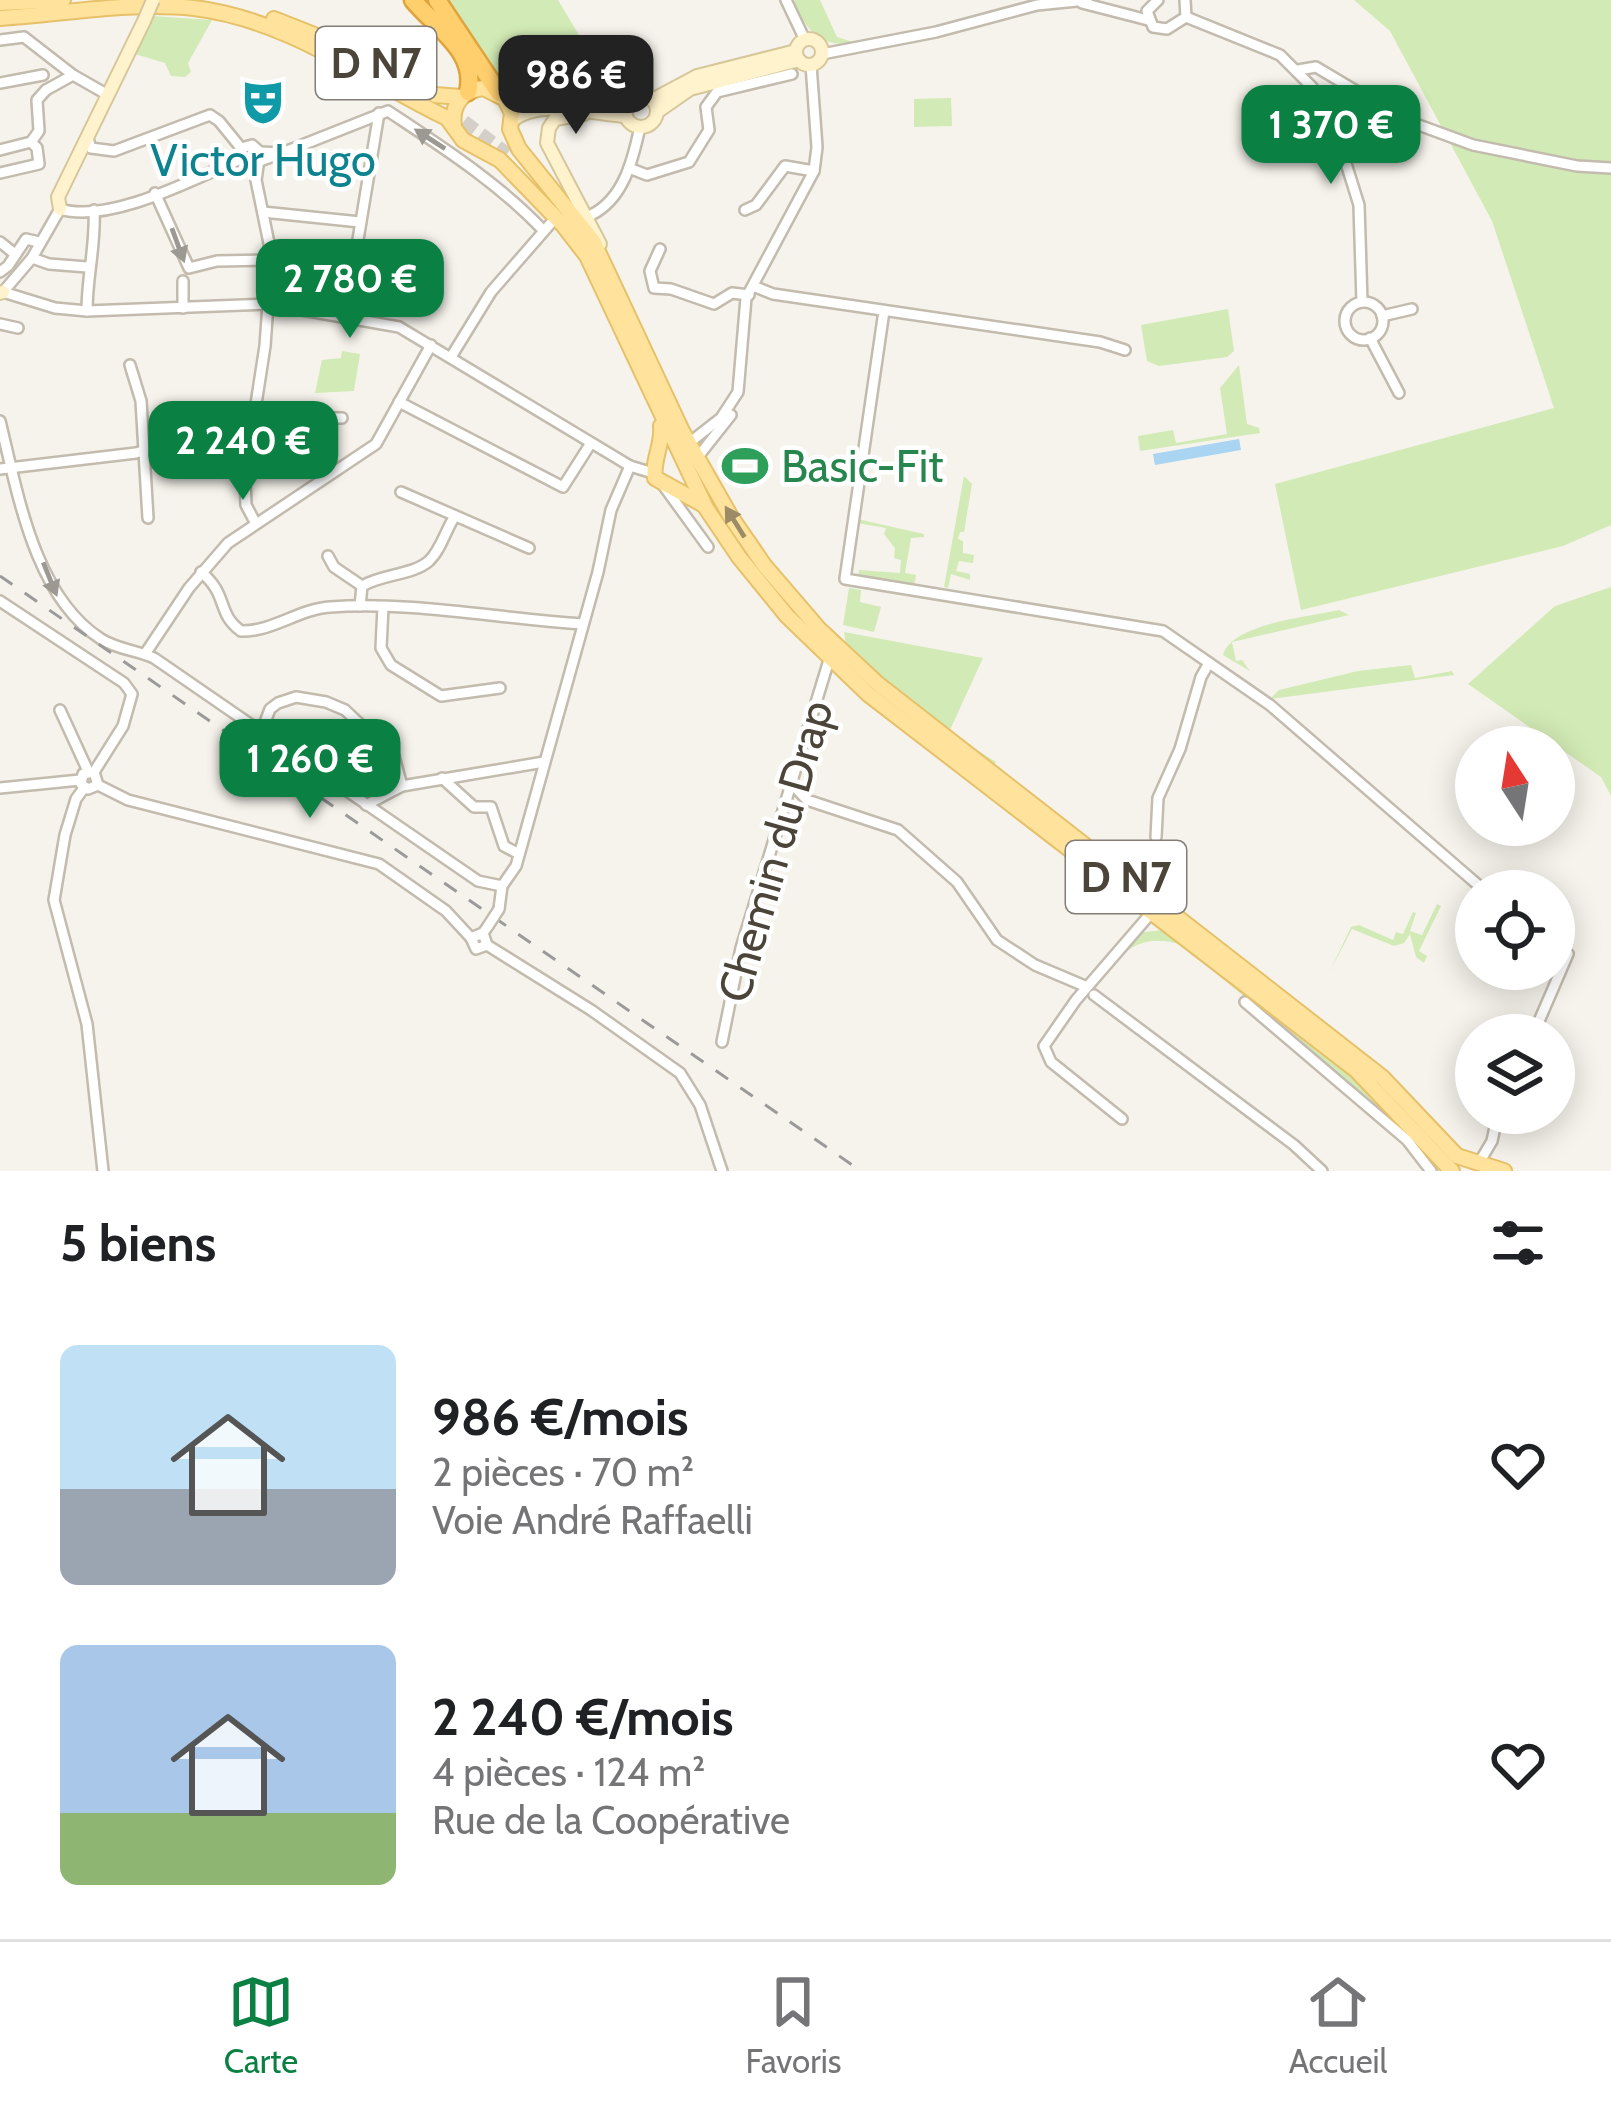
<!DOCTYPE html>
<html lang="fr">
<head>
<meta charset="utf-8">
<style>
	body { margin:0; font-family:Cabin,sans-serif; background:#f6f6f6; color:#202124; height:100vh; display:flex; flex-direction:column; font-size:45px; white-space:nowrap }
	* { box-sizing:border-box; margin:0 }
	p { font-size:39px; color:#757577 }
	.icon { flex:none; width:66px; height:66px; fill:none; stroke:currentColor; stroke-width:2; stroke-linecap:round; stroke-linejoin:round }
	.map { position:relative; height:1171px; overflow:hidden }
	.panel { display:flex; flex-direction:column; background:#fff; flex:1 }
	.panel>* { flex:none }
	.needle { width:78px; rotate:348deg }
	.tools { position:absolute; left:1455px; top:726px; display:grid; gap:24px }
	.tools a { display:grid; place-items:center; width:120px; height:120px; border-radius:50%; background:#fff; box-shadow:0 6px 30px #0003; font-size:60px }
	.price { position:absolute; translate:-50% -102px; padding:0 27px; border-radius:24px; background:#0b8043; color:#fff; font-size:39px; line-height:78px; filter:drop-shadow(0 3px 6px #0008) }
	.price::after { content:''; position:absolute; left:50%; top:72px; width:36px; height:27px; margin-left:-18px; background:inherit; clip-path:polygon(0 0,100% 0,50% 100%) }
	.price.current { background:#222; color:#fff }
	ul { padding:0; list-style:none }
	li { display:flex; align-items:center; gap:36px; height:300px; padding:0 60px }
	li span { display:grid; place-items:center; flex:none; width:336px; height:240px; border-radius:18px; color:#555 }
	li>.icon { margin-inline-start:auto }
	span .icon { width:144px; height:144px; fill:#fffc; stroke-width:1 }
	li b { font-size:51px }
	h2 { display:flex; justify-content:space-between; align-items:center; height:144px; padding:0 60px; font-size:51px }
	.dock { display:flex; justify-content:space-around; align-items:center; height:168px; border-top:3px solid #e0e0e0; background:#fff; font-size:33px; color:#757577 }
	.dock a { display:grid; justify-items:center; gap:6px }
	.dock .current { color:#0b8043 }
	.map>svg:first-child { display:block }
</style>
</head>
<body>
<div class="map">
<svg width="1611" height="1171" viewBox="0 0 1611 1171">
	<rect width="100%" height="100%" fill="#f6f3ec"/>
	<g fill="#d2eab5">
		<path d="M 447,0 L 558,0 L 604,77 L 603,91 L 594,99 L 509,92 Z"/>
		<path d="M 794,0 L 820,0 L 837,37 L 856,43 C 821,48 806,32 794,0 Z"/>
		<path d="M 1354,0 L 1611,0 L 1611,525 L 1563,546 L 1301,610 L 1275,484 L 1554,408 L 1492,221 L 1390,31 Z"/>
		<path d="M 152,16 L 212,20 L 188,63 L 191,72 L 185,77 L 171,76 L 165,63 L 135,54 Z"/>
		<path d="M 951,98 L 952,126 L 914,127 L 914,99 Z"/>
		<path d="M 1228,309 L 1234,351 L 1227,357 L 1159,366 L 1147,361 L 1141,325 Z"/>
		<path d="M 342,351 L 360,354 L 354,391 L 315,393 L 322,360 L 341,358 Z"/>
		<path d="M 1239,365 L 1247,424 L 1259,428 L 1260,433 L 1140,451 L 1138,436 L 1173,430 L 1176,443 L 1227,434 L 1220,388 Z"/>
		<path d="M 964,476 L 972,484 L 964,532 L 960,532 L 958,539 L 963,541 L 963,553 L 974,555 L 973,563 L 959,561 L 956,571 L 970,574 L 970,580 L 951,574 L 948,588 L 944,587 Z"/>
		<path d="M 857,519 L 924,534 L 924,537 L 911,538 L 905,573 L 916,575 L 914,586 L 858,578 L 859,570 L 900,573 L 901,560 L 894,558 L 895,548 L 884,534 L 886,528 L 857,523 Z"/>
		<path d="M 1611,587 L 1611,796 L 1601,777 L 1468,684 L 1555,606 Z"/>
		<path d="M 849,588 L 861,590 L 860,602 L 881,607 L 874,632 L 843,625 Z"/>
		<path d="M 1339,610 L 1349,615 L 1232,642 L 1236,661 L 1242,660 L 1250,671 L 1223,655 C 1232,623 1309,617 1339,610 Z"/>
		<path d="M 844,632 L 983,658 L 949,732 L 996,762 L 992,767 L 847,652 Z"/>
		<path d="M 1411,665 L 1415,678 L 1452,671 L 1454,675 L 1270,699 L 1279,690 L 1358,671 Z"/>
		<path d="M 1437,904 L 1441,906 L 1419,951 L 1427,956 L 1424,963 L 1416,957 L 1410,934 L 1404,943 L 1394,946 L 1352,929 L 1329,973 L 1351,927 L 1359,925 L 1393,940 L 1396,932 L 1403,934 L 1413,912 L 1416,913 L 1410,931 L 1422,935 Z"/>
		<path d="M 1163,930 L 1174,934 L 1361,1081 L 1443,1171 L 1435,1171 L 1393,1120 L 1182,945 C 1128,928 1114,966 1084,1002 L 1129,943 L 1144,932 Z"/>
	</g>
	<path fill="#a9d4f2" d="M 1239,439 L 1241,450 L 1155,465 L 1153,454 Z"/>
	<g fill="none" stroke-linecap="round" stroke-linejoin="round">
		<path stroke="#d4d0c8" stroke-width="14" stroke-dasharray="14 7" stroke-linecap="butt" d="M 447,109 L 507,154"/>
		<g stroke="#c2bbae" stroke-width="14">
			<g id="street">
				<path d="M 786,0 L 805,40"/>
				<path d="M 1158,0 L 1147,11 L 1153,27 L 1167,29 L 1186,17"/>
				<path d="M 1185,0 L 1186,17"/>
				<path d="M 1082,3 L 1148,20"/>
				<path d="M 1186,17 L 1280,55 L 1312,87 L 1339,141 L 1359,205 L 1362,302"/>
				<path d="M 0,40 L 24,37 L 73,75 L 108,95"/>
				<path d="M 822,54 L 936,32 L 1037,5 L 1087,0"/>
				<path d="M 1298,70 L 1316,67 L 1405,120 L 1473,145 L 1577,166 L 1611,168"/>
				<path d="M 0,83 L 43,75"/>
				<path d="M 46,90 L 73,75"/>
				<path d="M 88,139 L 91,148 L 114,151 L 210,115 L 219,121 L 241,148"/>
				<path d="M 241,148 L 252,145 L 260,152 L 256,180 L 271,253 L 264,292 L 268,304 L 265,346 L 254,417"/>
				<path d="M 0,150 L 31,142 L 39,131 L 37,100 L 46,90"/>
				<path d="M 260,152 L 282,153 L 260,161"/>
				<path d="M 282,153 L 388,111 C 442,147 497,182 542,229"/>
				<path d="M 238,160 C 192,180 109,224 60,209 L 32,258 L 3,292 L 55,308 L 87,311 L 268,304 L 399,327 L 630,466 L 653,473"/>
				<path d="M 629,168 L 647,175 L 689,162 L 709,130 L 706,107 L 717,92 L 792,74"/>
				<path d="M 0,173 L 39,164 L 37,148 L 31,142"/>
				<path d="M 155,193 L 189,268 L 217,261 L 270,260"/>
				<path d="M 745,210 L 756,205 L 785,166 L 814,171"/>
				<path d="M 263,212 L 360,222"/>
				<path d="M 591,215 C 624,199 633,159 640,127"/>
				<path d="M 0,242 L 15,254"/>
				<path d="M 660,249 L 650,271 L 654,288 L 671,289 L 714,304 L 732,293 L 749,295"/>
				<path d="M 32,258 L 49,264 L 87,267"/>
				<path d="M 0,272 L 8,266 L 26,239 L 39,242"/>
				<path d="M 183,281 L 183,308"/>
				<path d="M 753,286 L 773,294 L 1100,342 L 1125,350"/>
				<circle cx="1364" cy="321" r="19"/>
				<path d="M 87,311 C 87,275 96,245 94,210"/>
				<path d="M 884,311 L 845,579 L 1163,631 L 1270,705 L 1485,891"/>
				<path d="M 1382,316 L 1412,309"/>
				<path d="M 345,318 L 379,113"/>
				<path d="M 0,324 L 18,328"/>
				<path d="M 1370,338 L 1399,393"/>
				<path d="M 451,357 L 491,292 L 551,223"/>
				<path d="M 130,365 L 141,401 L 148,518"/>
				<path d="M 399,402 L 563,487 L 591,443"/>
				<path d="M 0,421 C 18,494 34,596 101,639 C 119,650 136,650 154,658 L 478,881 L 502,886"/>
				<path d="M 243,421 L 246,505 L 255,522"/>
				<path d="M 689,443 L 721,418 L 738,392 L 746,298 L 814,171 L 817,147 L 811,65"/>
				<path d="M 697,458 L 731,415"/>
				<path d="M 0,469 L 136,453 L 254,417 L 342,418"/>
				<path d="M 663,485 L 708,547"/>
				<path d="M 401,492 L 529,548"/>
				<path d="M 328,556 L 334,567 L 362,586"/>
				<path d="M 201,572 C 229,595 216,613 241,631 C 272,632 299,609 330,607 C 415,601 499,619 583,624"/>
				<path d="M 0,601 L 124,683 L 132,694 L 123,726 L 94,772"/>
				<path d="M 360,606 L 362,586 C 382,574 413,575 429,561 C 441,550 446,529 455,516"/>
				<path d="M 383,607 L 381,648 L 391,665 L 441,696 L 500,688"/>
				<path d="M 145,654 L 189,588 L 228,543 L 376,444 L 431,345"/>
				<path d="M 60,710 L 88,771"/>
				<path d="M 261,733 L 270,709 L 278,703 L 296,697 L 326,702 L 345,710 L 394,756 L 402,786"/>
				<path d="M 442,778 L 474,807 L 491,807 L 504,846 L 519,854"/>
				<path d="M 791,783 L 807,800 L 898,830 L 957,882 L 997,940 L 1035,965 L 1087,987"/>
				<path d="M 98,785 L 94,772 L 83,774 L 81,784 L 88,789 L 98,785 L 128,800 L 379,864 L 446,911 L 471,938"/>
				<path d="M 0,788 L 80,780"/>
				<path d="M 84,788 L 76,799 L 65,835 L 54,900 L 87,1024 L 103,1171"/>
				<path d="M 366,805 L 402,786 L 544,762"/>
				<path d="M 1156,837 L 1158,798 L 1180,749 L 1201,677 L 1209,663"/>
				<path d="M 499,909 L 502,886 L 516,866 L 598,572 L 611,510 L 630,466"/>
				<path d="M 483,933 L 487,945 L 476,949 L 471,938 L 483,933 L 488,926"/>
				<path d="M 487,945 L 591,1010 L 680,1073 L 700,1105 L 722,1171"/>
				<path d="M 1094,995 L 1294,1145 L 1322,1171"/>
				<path d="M 1245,1002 L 1407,1140 L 1431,1171"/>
				<path d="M 1533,1035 L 1568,954 L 1554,944"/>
				<path d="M 722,1042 L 741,948 L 829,660"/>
				<path d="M 1122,1119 L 1051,1062 L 1044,1046 L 1076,1000 L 1152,912"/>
				<path d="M 1479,1163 L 1492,1141 L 1498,1113"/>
			</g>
		</g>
		<g stroke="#d6c79b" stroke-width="16">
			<g id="secondary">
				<circle cx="809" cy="52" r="13"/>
				<circle cx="641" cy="111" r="16"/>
				<path d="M 505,99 L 626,105"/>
				<path d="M 652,100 L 697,76 L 796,51"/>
				<path d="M 657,112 L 690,89 L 799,60"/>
				<path d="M 584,114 L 555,119 L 549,128 L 547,143 L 600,244"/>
				<path d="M 512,121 C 538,98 594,114 626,116"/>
				<path d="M 60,209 L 58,197 L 144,21"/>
				<path d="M 0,293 L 3,292"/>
			</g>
		</g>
		<g stroke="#e6c16a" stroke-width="18">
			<g id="primary">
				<path d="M 0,3 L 63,0"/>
				<path d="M 0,18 C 64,14 130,1 194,8 C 287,19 365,78 447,118 L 463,140 L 500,160 L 563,225 L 587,256 L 706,508 L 739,557 L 787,616 L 868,694 L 1356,1070 L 1452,1171"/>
				<path d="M 274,19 L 345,47 L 435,95 L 461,97"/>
				<path d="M 454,126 C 451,105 462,90 484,88 L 505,99 L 512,113 L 510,129 L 519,149 L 593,241 L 682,431 L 731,517 L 764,565 L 819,629 L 878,684 L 1382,1077 L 1457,1156 L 1504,1171"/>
				<path d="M 661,426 C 663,445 652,460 655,478 L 702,504"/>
			</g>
		</g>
		<g stroke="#e0a43c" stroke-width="21">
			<g id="highway">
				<path d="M 413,0 C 436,28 478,52 468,92"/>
				<path d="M 437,0 L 499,93"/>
			</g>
		</g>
		<use href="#street" stroke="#fff" stroke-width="9"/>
		<use href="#secondary" stroke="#fff3cd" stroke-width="12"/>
		<use href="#primary" stroke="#ffe39c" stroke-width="14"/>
		<use href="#highway" stroke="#ffcf6e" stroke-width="16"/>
		<path stroke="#9a9a9a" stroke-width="3" stroke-dasharray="15 15" stroke-linecap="butt" d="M 0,576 L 861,1171"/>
		<g stroke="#c2bbae" stroke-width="14" stroke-linecap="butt">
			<path id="street-bridge" d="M 488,926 L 499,909"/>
		</g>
		<g stroke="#d6c79b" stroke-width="16" stroke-linecap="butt">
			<path id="secondary-bridge" d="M 144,21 L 153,0"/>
		</g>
		<use href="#street-bridge" stroke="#fff" stroke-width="9"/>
		<use href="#secondary-bridge" stroke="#fff3cd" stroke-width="12"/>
	</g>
	<defs><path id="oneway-solid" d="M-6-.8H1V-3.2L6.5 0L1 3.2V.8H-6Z" transform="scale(3)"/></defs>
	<g fill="#9c9892">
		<use href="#oneway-solid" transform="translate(430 139) rotate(-147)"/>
		<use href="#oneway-solid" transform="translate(178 245) rotate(70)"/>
		<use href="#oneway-solid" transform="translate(50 579) rotate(68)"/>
	</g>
	<use fill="#9c8c66" href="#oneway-solid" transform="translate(735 522) rotate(-122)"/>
	<defs>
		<g id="theatre-bare" transform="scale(3.6)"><path d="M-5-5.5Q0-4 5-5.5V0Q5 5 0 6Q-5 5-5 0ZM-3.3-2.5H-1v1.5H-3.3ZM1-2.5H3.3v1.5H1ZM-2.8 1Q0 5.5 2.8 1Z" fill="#0f9aa8" stroke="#fff" stroke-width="2.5" paint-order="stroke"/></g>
		<g id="stadium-bare" transform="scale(3.6)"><path d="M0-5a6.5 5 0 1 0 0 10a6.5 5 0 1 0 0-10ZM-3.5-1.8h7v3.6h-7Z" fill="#2e9e5b" stroke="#fff" stroke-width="2.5" paint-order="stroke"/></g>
	</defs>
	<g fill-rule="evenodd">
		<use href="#theatre-bare" x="263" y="102"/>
		<use href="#stadium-bare" x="745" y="466"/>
	</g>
	<g text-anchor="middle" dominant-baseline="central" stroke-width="9" stroke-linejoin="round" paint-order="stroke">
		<g fill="#fff" stroke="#817c74" stroke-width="3">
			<rect x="316" y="27" width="120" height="72" rx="9"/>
			<rect x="1066" y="841" width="120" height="72" rx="9"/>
		</g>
		<g font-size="42" font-weight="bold" fill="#4b4439">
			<text x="376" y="63">D N7</text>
			<text x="1126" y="877">D N7</text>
		</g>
		<g font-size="45" fill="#0d838f" stroke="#fff">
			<text x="263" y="160">Victor Hugo</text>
		</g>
		<g font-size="45" fill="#27864d" stroke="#fff" text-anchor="start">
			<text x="781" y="466">Basic-Fit</text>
		</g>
		<g font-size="45" fill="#4b4439" stroke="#fff">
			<text transform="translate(775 851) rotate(-74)">Chemin du Drap</text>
		</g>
	</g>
</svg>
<div class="tools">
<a><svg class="needle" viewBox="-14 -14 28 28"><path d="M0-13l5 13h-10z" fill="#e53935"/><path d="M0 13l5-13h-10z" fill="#757577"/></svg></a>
<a><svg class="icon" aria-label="locate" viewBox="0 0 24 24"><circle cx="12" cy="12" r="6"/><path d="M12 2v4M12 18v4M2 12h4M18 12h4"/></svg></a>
<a><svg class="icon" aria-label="layers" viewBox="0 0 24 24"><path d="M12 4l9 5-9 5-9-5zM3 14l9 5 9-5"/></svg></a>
</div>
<b class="price current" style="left:576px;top:137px">986 €</b>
<b class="price" style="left:1331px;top:187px">1 370 €</b>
<b class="price" style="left:350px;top:341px">2 780 €</b>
<b class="price" style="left:243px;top:503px">2 240 €</b>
<b class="price" style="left:310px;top:821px">1 260 €</b>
</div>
<section class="panel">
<h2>5 biens<svg class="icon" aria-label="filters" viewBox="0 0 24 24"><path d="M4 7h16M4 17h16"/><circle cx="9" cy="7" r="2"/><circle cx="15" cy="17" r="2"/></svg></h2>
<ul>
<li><span style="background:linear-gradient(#bfe0f5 60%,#9aa5b1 0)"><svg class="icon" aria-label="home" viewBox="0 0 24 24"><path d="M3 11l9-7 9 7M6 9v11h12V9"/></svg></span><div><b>986 €/mois</b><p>2 pièces · 70 m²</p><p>Voie André Raffaelli</p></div><svg class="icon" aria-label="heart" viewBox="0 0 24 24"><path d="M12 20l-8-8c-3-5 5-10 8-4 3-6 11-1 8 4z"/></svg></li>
<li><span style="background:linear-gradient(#a9c7e8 70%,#8fb573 0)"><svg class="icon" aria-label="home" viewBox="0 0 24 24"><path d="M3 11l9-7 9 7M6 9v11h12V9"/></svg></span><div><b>2 240 €/mois</b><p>4 pièces · 124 m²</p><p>Rue de la Coopérative</p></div><svg class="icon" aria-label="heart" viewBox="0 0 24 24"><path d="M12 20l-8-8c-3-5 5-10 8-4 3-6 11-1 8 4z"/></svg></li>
</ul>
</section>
<nav class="dock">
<a class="current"><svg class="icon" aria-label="map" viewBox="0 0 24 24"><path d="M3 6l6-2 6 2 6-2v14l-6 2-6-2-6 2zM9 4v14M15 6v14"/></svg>Carte</a>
<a><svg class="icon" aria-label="saved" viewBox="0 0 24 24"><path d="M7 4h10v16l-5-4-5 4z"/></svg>Favoris</a>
<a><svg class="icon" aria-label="home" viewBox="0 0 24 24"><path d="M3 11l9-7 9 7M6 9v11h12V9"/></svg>Accueil</a>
</nav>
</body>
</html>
